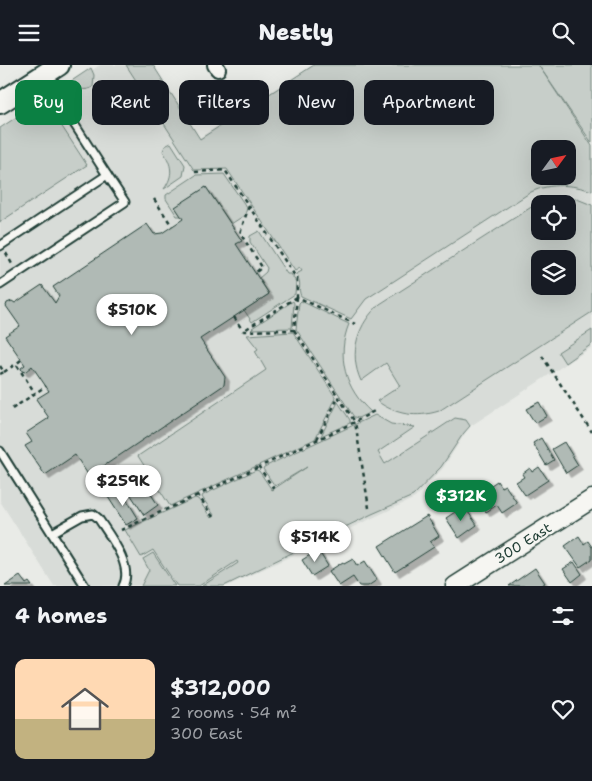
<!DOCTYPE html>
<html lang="en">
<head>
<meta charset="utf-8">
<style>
	body { margin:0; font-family:"Shantell Sans",sans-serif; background:#20242c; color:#f1f3f6; height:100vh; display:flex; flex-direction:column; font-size:19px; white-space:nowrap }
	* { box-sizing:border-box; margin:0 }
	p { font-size:16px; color:#9ea1a6 }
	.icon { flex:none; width:28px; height:28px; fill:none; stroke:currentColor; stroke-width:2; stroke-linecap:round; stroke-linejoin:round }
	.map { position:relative; height:521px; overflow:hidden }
	.details { display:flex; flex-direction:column; background:#171b24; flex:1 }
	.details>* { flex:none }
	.guide { position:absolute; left:15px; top:15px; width:562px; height:45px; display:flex; gap:10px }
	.needle { width:32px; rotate:57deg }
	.controls { position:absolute; left:531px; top:75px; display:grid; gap:10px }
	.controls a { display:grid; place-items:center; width:45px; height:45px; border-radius:10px; background:#171b24; box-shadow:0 5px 20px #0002; font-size:25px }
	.price { position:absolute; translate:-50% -42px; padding:0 11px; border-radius:18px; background:#fff; color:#222; font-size:16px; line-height:32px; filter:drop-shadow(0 1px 2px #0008) }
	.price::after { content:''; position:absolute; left:50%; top:30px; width:15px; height:11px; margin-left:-8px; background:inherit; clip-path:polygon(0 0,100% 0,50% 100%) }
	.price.current { background:#0b8043; color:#fff }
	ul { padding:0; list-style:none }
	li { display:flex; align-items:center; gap:15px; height:125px; padding:0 15px }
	li span { display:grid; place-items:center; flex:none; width:140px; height:100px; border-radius:10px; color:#555 }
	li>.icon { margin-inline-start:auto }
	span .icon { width:60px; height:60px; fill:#fffc; stroke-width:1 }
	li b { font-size:21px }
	h2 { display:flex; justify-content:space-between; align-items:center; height:60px; padding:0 15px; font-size:21px }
	.pill { padding:0 18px; border-radius:10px; background:#171b24; box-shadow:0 5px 20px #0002; font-size:18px; line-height:45px }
	.pill.current { background:#0b8043; color:#fff }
	header { display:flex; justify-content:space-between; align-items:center; height:65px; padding:0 15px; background:#171b24; font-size:22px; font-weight:800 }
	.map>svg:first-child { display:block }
</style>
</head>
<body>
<header><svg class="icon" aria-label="menu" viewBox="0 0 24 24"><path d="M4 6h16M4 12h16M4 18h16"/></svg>Nestly<svg class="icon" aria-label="search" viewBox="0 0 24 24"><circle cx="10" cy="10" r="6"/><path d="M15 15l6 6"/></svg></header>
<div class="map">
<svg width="592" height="521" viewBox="0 0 592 521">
	<defs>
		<filter id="shadow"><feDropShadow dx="4.5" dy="4.5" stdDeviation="0" flood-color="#0004"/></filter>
	</defs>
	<rect width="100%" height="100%" fill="#e9ebe7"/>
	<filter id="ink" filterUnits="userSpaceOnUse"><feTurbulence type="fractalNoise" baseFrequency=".02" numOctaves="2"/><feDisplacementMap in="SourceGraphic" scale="10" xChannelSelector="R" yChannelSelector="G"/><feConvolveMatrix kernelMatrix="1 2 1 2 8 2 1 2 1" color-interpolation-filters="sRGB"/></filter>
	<g filter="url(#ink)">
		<path fill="#d8dcd8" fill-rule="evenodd" d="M 100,0 L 152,0 L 199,73 L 313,0 L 592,0 L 592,282 L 469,362 L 443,403 L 415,433 L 227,521 L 54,521 L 0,436 L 0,65 ZM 540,84 L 568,84 L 568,111 L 540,111 ZM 540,139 L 568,139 L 568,166 L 540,166 ZM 540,194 L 568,194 L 568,221 L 540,221 Z"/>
		<g fill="#c7cec9" stroke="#73867e" fill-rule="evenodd">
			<path d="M 126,0 L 153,0 L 200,74 L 314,0 L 592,0 L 592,78 L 539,1 L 592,81 L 592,126 C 571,119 551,118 531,127 L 377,227 L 366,234 L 351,254 L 301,231 C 297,223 303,219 296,209 L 302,206 L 300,203 L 295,206 L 227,104 L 194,105 ZM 540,84 L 568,84 L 568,111 L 540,111 Z"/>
			<path d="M 91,3 L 94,10 L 93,22 C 85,27 77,24 70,17 Z"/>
			<path d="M 44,34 L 87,100 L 0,157 L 0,63 Z"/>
			<path d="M 171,78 L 185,100 L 183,111 L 164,124 C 174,110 172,100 163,86 L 165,81 Z"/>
			<path d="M 224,109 L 247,143 L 245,150 L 231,159 L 206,122 L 176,142 L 182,151 L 177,151 L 166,134 L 166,130 L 196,110 Z"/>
			<path d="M 553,133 L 577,134 L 592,140 L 592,247 L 439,346 C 417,353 396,350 377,336 L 400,321 L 386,298 L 361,316 C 348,288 358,258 380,239 L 533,141 ZM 540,139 L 568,139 L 568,166 L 540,166 ZM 540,194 L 568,194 L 568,221 L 540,221 Z"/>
			<path d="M 259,166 L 287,209 L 291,209 L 296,217 L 295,229 L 252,257 L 244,245 L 269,229 L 259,213 L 266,207 L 267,203 L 250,177 L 250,171 Z"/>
			<path d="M 293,236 L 294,238 L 292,263 L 253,264 L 252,263 Z"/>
			<path d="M 301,236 L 349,259 C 336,291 345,324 371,347 L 358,353 L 354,352 L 296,264 L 299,238 Z"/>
			<path d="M 592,265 L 592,279 L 565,298 L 558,287 Z"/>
			<path d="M 293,267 L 336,333 L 315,374 L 170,441 L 138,391 L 266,305 L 255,286 L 258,284 L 247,270 Z"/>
			<path d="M 338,337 L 350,355 L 350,358 L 321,371 Z"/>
			<path d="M 375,350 L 391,359 L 415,362 L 378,387 L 385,399 L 455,353 L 466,355 L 470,361 L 463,369 L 441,402 L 413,431 L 372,449 L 224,521 L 202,521 L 238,498 L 237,496 L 199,521 L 177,521 L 153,485 L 141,492 L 125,465 L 195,433 L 198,434 L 211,453 L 214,450 L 202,432 L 203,430 L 256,405 L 259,406 L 272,425 L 307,402 L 275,421 L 263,404 L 264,402 Z"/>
			<path d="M 153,488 L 175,521 L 141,521 L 149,505 L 143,494 Z"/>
		</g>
		<g fill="#b0bab5" stroke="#1f3d34" filter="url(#shadow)">
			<path d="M 207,16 L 215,27 L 205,34 L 198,23 Z"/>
			<path d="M 206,122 L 242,176 L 236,179 L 269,229 L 200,274 L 225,312 L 224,320 L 89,411 L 75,390 L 45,410 L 25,381 L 32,377 L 26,368 L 49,353 L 36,334 L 49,326 L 32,301 L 25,307 L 22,306 L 21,303 L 25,300 L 5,271 L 20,261 L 6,241 L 7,238 L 12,236 L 15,238 L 42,220 L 55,238 L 59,231 L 53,222 L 147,159 L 154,169 L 162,168 L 183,154 L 175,142 Z"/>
			<path d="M 539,337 L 547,351 L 535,358 L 526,344 Z"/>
			<path d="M 541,373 L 554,395 L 546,400 L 533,378 Z"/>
			<path d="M 564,377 L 578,400 L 566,408 L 552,384 Z"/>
			<path d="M 539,402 L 548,415 L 525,430 L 516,417 L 524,412 L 522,409 L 530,403 L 532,407 Z"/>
			<path d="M 139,411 L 158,440 L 144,450 L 125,421 Z"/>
			<path d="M 497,416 L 501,422 L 505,420 L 517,438 L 502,448 L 497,440 L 486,447 L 475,431 Z"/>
			<path d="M 120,424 L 138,453 L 126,460 L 108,432 Z"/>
			<path d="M 464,441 L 477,460 L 459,473 L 446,453 Z"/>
			<path d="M 427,451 L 439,471 L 430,477 L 434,482 L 395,507 L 379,481 Z"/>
			<path d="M 579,471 L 584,479 L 588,476 L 592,482 L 592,494 L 580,502 L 565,481 Z"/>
			<path d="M 318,485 L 328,501 L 312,511 L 302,495 Z"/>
			<path d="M 353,494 L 357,501 L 365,496 L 377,515 L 368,521 L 359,521 L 353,512 L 339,521 L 329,506 L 343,497 L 344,499 Z"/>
			<path d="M 574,497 L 582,509 L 572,517 L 563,504 Z"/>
			<path d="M 535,503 L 545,518 L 540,521 L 509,521 Z"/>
			<path d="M 20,511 L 26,519 L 29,517 L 32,521 L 5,521 Z"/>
		</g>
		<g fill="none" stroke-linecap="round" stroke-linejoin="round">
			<g stroke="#1f3d34" stroke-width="11">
				<g id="service">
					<path d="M 0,181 L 107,110 L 44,12"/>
					<path d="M 0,220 L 125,137 L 107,110"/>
					<path d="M 0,386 L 85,521"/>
					<path d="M 52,468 L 82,451 L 93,449 L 98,453 C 109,470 134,501 123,521"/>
				</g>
			</g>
			<g stroke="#1f3d34" stroke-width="18">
				<path id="minor" d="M 215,0 L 218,4"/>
			</g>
			<g stroke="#1f3d34" stroke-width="21">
				<path id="tertiary" d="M 455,521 L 592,434"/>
			</g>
			<g stroke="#1f3d34" stroke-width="24">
				<path id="secondary" d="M 0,38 L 59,0"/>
			</g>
			<g stroke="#1f3d34" stroke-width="2.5" stroke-dasharray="4 4" stroke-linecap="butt">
				<path d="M 195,107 L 225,105 L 297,214 L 297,232 L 355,259"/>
				<path d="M 154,134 L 172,161"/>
				<path d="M 249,141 L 240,168 L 262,202 L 255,208"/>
				<path d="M 6,188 L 12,199"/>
				<path d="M 297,232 L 294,265 L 243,266 Z"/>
				<path d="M 234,252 L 243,266"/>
				<path d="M 294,265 L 355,357 L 376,345"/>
				<path d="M 542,291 L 592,367"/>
				<path d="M 21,295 L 16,299 L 35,328"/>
				<path d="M 0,301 L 4,307 L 0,309"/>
				<path d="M 4,307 L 16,299"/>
				<path d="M 12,344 L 46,321"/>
				<path d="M 317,374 L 338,333"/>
				<path d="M 274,424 L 259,402 L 355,357 L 369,443"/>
				<path d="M 213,452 L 198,430 L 259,402"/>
				<path d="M 121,465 L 198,430"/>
			</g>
			<use href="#service" stroke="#f6f6f2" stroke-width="7"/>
			<use href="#minor" stroke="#f6f6f2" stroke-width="14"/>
			<use href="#tertiary" stroke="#f6f6f2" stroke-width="18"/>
			<use href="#secondary" stroke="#f6f6f2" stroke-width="20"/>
		</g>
	</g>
	<g text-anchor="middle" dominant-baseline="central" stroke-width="4.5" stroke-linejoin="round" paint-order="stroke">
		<g font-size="14" fill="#1f3d34" stroke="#f6f6f2">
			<text transform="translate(523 478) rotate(-32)">300 East</text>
		</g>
	</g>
</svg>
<div class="controls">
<a><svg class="needle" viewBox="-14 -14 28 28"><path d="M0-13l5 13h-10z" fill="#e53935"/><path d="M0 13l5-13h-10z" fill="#9ea1a6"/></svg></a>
<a><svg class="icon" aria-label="locate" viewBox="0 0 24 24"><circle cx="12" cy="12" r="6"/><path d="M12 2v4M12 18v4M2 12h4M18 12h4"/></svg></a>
<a><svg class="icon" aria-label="layers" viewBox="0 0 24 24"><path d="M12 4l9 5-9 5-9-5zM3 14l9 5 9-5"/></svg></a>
</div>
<b class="price" style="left:132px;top:271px">$510K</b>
<b class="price" style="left:123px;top:442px">$259K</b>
<b class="price current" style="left:461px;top:457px">$312K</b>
<b class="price" style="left:315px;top:498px">$514K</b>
<div class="guide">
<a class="pill current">Buy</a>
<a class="pill">Rent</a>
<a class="pill">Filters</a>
<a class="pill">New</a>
<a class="pill">Apartment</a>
</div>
</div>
<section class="details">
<h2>4 homes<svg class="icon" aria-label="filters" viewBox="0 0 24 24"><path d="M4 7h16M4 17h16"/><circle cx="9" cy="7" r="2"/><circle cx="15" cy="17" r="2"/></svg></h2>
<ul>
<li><span style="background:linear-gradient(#ffd9b3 60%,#c2b280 0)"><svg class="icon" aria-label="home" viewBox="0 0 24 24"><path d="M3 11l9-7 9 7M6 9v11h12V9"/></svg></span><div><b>$312,000</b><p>2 rooms · 54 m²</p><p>300 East</p></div><svg class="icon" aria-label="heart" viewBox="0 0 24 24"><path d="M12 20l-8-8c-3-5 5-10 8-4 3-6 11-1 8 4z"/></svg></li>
</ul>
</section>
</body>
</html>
